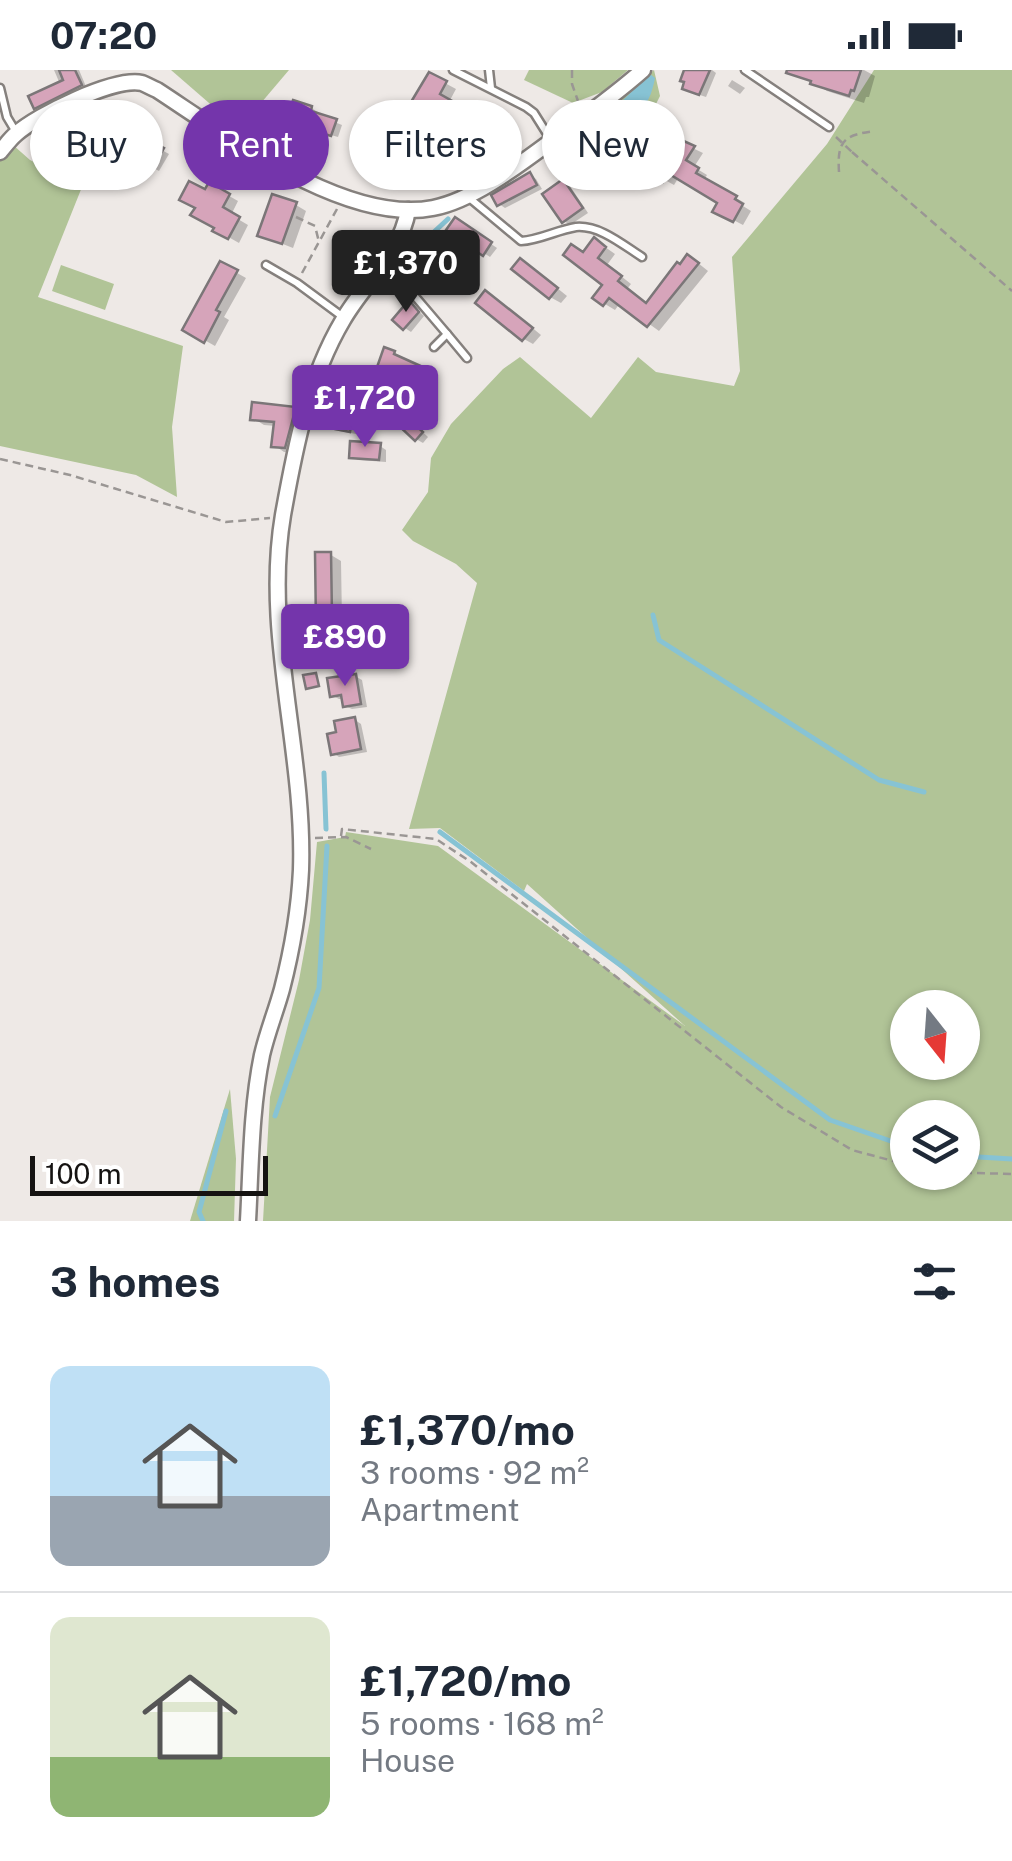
<!DOCTYPE html>
<html lang="en">
<head>
<meta charset="utf-8">
<style>
	body { margin:0; font-family:"Public Sans",sans-serif; background:#f6f6f7; color:#1f2937; height:100vh; display:flex; flex-direction:column; font-size:38px; white-space:nowrap }
	* { box-sizing:border-box; margin:0 }
	p { font-size:32px; color:#747a83 }
	.icon { flex:none; width:55px; height:55px; fill:none; stroke:currentColor; stroke-width:2; stroke-linecap:round; stroke-linejoin:round }
	.map { position:relative; height:1151px; overflow:hidden }
	.details { display:flex; flex-direction:column; background:#fff; flex:1 }
	.details>* { flex:none }
	.banner { position:absolute; left:30px; top:30px; width:952px; height:90px; display:flex; gap:20px }
	.needle { width:65px; rotate:163deg }
	.buttons { position:absolute; left:890px; top:920px; display:grid; gap:20px }
	.buttons a { display:grid; place-items:center; width:90px; height:90px; border-radius:50%; background:#fff; box-shadow:0 2px 8px #0004; font-size:50px }
	.scale { position:absolute; left:30px; bottom:25px; width:238px; box-sizing:border-box; padding-left:10px; border:5px solid #151312; border-top:0; font-size:28px; line-height:35px; white-space:nowrap; color:#151312; -webkit-text-stroke:8px #fff; paint-order:stroke }
	.price { position:absolute; translate:-50% -85px; padding:0 22px; border-radius:10px; background:#7435ab; color:#fff; font-size:32px; line-height:65px; filter:drop-shadow(0 2px 5px #0008) }
	.price::after { content:''; position:absolute; left:50%; top:60px; width:30px; height:22px; margin-left:-15px; background:inherit; clip-path:polygon(0 0,100% 0,50% 100%) }
	.price.active { background:#222; color:#fff }
	ul { padding:0; list-style:none }
	li { display:flex; align-items:center; gap:30px; height:250px; padding:0 50px }
	li+li { border-top:2px solid #e0e1e3 }
	li span { display:grid; place-items:center; flex:none; width:280px; height:200px; border-radius:20px; color:#555 }
	li>.icon { margin-inline-start:auto }
	span .icon { width:120px; height:120px; fill:#fffc; stroke-width:1 }
	li b { font-size:42px }
	h2 { display:flex; justify-content:space-between; align-items:center; height:120px; padding:0 50px; font-size:42px }
	.tag { padding:0 35px; border-radius:45px; background:#fff; box-shadow:0 2px 8px #0004; font-size:35px; line-height:90px }
	.tag.active { background:#7435ab; color:#fff }
	.status { display:flex; justify-content:space-between; align-items:center; height:70px; padding:0 50px; background:#fff; direction:ltr }
	.status svg { height:28px; fill:currentColor }
	.map>svg:first-child { display:block }
</style>
</head>
<body>
<div class="status"><b>07:20</b><svg viewBox="0 0 49 12"><path d="M0 12V9h3v3zM5 12V6h3v6zM10 12V3h3v9zM15 12V0h3v12zM26 1h20v11H26zM47 4h2v5h-2z"/></svg></div>
<div class="map">
<svg width="1012" height="1151" viewBox="0 0 1012 1151">
	<rect width="100%" height="100%" fill="#eee9e6"/>
	<g fill="#b1c497" fill-rule="evenodd">
		<path d="M 171,0 L 289,0 L 239,59 Z"/>
		<path d="M 529,0 L 628,0 L 602,22 L 573,33 L 524,10 Z"/>
		<path d="M 654,0 L 660,26 L 648,50 L 606,60 L 595,46 L 612,35 Z"/>
		<path d="M 874,0 L 1012,0 L 1012,1151 L 263,1151 L 270,1027 L 299,910 L 310,850 L 317,772 L 345,767 L 346,762 L 438,776 L 685,956 L 527,814 L 524,821 L 440,758 L 409,759 L 477,513 L 456,494 L 413,471 L 402,460 L 428,422 L 431,388 L 451,354 L 503,299 L 520,287 L 591,348 L 638,287 L 656,302 L 734,316 L 740,301 L 732,187 L 827,74 ZM 908,938 L 962,938 L 962,992 L 908,992 ZM 908,1048 L 962,1048 L 962,1102 L 908,1102 Z"/>
		<path d="M 0,69 L 13,75 L 30,90 L 82,117 L 38,227 L 183,276 L 172,357 L 177,427 L 136,405 L 0,376 Z"/>
		<path d="M 61,195 L 114,214 L 105,240 L 52,221 Z"/>
		<path d="M 230,1019 L 236,1089 L 234,1151 L 190,1151 Z"/>
	</g>
	<path fill="#87c3d4" d="M 650,4 L 655,8 C 652,23 648,36 634,45 L 620,43 L 617,38 L 620,33 Z"/>
	<g fill="#0003">
		<path d="M 54,0 L 79,0 L 87,19 L 43,41 L 36,37 L 60,14 Z"/>
		<path d="M 686,0 L 712,0 L 716,3 L 706,27 L 691,22 Z"/>
		<path d="M 807,0 L 864,0 L 875,6 L 869,27 L 866,27 L 864,33 L 827,21 L 813,12 Z"/>
		<path d="M 430,5 L 456,19 L 449,32 L 470,44 L 454,72 L 406,46 Z"/>
		<path d="M 732,10 L 745,18 L 740,24 L 728,16 Z"/>
		<path d="M 311,38 L 318,42 L 317,45 L 342,55 L 338,67 L 310,59 L 306,48 Z"/>
		<path d="M 136,66 L 169,84 L 159,101 L 126,83 Z"/>
		<path d="M 678,71 L 703,83 L 694,97 L 707,105 L 704,110 L 745,133 L 743,136 L 751,141 L 743,155 L 716,141 L 720,132 L 679,107 L 674,115 L 656,105 Z"/>
		<path d="M 57,72 L 65,73 L 84,88 L 78,96 L 84,101 L 79,107 L 61,94 L 59,97 L 53,93 Z"/>
		<path d="M 530,105 L 536,109 L 542,119 L 505,138 L 499,134 Z"/>
		<path d="M 563,112 L 570,116 L 588,143 L 570,155 L 564,151 Z"/>
		<path d="M 210,115 L 238,131 L 231,145 L 248,155 L 239,173 L 216,160 L 206,123 Z"/>
		<path d="M 296,135 L 306,141 L 293,178 L 260,165 Z"/>
		<path d="M 456,150 L 497,178 L 490,187 L 449,160 Z"/>
		<path d="M 605,177 L 615,184 L 607,195 L 631,214 L 627,219 L 648,235 L 698,193 L 708,201 L 659,261 L 620,233 L 615,240 L 605,234 L 606,214 L 584,184 Z"/>
		<path d="M 221,194 L 246,208 L 224,247 L 229,250 L 215,276 L 185,259 Z"/>
		<path d="M 531,197 L 567,226 L 561,233 L 550,227 Z"/>
		<path d="M 496,228 L 541,265 L 533,274 L 524,269 Z"/>
		<path d="M 410,233 L 424,246 L 411,262 L 405,258 Z"/>
		<path d="M 385,280 L 430,304 L 419,328 L 403,320 L 408,310 Z"/>
		<path d="M 355,331 L 361,334 L 356,364 L 334,360 L 328,356 Z"/>
		<path d="M 295,339 L 305,345 L 296,383 L 284,382 L 274,375 L 276,356 L 264,355 L 253,348 Z"/>
		<path d="M 414,354 L 428,367 L 423,373 L 416,369 Z"/>
		<path d="M 380,376 L 386,380 L 386,392 L 358,390 L 351,386 Z"/>
		<path d="M 331,485 L 341,491 L 342,551 L 347,554 L 345,582 L 332,582 L 321,576 Z"/>
		<path d="M 355,606 L 362,610 L 367,637 L 352,639 L 345,636 L 344,629 L 339,629 L 333,626 Z"/>
		<path d="M 355,650 L 361,654 L 367,682 L 339,687 L 333,683 L 339,664 Z"/>
	</g>
	<g fill="none" stroke-linecap="round" stroke-linejoin="round">
		<g stroke="#87c3d4" stroke-width="5">
			<path d="M 408,186 L 448,149"/>
			<path d="M 653,545 L 659,570 L 879,710 L 924,722"/>
			<path d="M 324,703 L 326,759"/>
			<path d="M 440,762 L 830,1050 L 908,1077"/>
			<path d="M 275,1046 L 319,918 L 327,776"/>
			<path d="M 962,1086 L 1012,1089"/>
			<path d="M 203,1151 L 199,1142 L 226,1041"/>
		</g>
	</g>
	<g fill="#d6a4ba" stroke="#7b7678" stroke-width="2.5">
		<path d="M 59,0 L 75,0 L 82,15 L 34,39 L 28,26 L 63,10 Z"/>
		<path d="M 684,0 L 710,0 L 699,25 L 682,19 L 684,12 L 680,11 Z"/>
		<path d="M 787,0 L 861,0 L 854,21 L 851,20 L 849,26 L 810,14 L 811,11 L 786,3 Z"/>
		<path d="M 429,2 L 447,11 L 440,24 L 461,36 L 443,68 L 402,47 Z"/>
		<path d="M 293,30 L 312,36 L 311,41 L 337,49 L 331,66 L 301,57 L 303,47 L 289,43 Z"/>
		<path d="M 135,63 L 164,78 L 152,99 L 123,84 Z"/>
		<path d="M 49,65 L 55,70 L 58,66 L 79,83 L 73,91 L 79,96 L 71,106 L 54,92 L 52,95 L 35,82 Z"/>
		<path d="M 677,68 L 695,76 L 686,90 L 699,98 L 696,103 L 737,126 L 735,129 L 743,134 L 733,152 L 712,142 L 717,133 L 669,104 L 663,112 L 645,97 L 655,82 L 664,87 Z"/>
		<path d="M 530,102 L 537,115 L 497,136 L 491,125 Z"/>
		<path d="M 563,109 L 583,138 L 562,153 L 542,124 Z"/>
		<path d="M 189,111 L 205,119 L 209,112 L 230,124 L 223,137 L 240,147 L 228,169 L 212,161 L 214,158 L 190,145 L 195,138 L 179,130 Z"/>
		<path d="M 272,124 L 297,132 L 282,174 L 257,166 Z"/>
		<path d="M 455,147 L 492,172 L 483,186 L 446,160 Z"/>
		<path d="M 594,167 L 606,177 L 598,188 L 622,206 L 618,211 L 646,233 L 677,192 L 680,194 L 687,184 L 699,193 L 647,257 L 609,228 L 603,236 L 592,228 L 602,215 L 563,185 L 571,174 L 583,182 Z"/>
		<path d="M 520,188 L 558,218 L 549,229 L 511,199 Z"/>
		<path d="M 220,191 L 238,200 L 216,240 L 220,242 L 204,273 L 182,260 Z"/>
		<path d="M 485,220 L 533,258 L 522,271 L 475,233 Z"/>
		<path d="M 409,230 L 419,242 L 403,260 L 392,250 Z"/>
		<path d="M 384,277 L 395,281 L 394,284 L 425,298 L 412,327 L 400,321 L 405,310 L 376,300 Z"/>
		<path d="M 331,324 L 356,328 L 350,362 L 325,357 Z"/>
		<path d="M 252,332 L 296,337 L 285,378 L 271,377 L 274,352 L 250,350 Z"/>
		<path d="M 407,347 L 423,362 L 415,371 L 399,356 Z"/>
		<path d="M 350,371 L 381,373 L 379,390 L 349,388 Z"/>
		<path d="M 315,482 L 331,482 L 332,546 L 337,546 L 335,577 L 319,577 L 318,557 L 316,557 Z"/>
		<path d="M 316,603 L 319,616 L 306,619 L 303,605 Z"/>
		<path d="M 356,604 L 361,634 L 343,637 L 341,625 L 330,627 L 327,608 Z"/>
		<path d="M 355,647 L 361,679 L 331,685 L 327,664 L 336,662 L 334,651 Z"/>
	</g>
	<g fill="none" stroke-linecap="round" stroke-linejoin="round">
		<g stroke="#85807d" stroke-width="11">
			<g id="service">
				<path d="M 453,0 L 526,37 L 534,43 L 551,70"/>
				<path d="M 489,0 L 491,18"/>
				<path d="M 745,0 L 829,57"/>
				<path d="M 0,18 L 7,47 L 16,62"/>
				<path d="M 583,49 L 595,65 L 626,85"/>
				<path d="M 467,126 L 521,171 C 540,170 557,160 576,157 C 600,155 623,175 642,187"/>
				<path d="M 266,195 L 297,213 L 343,247"/>
				<path d="M 385,195 L 395,203 L 447,264 L 434,277"/>
				<path d="M 447,264 L 467,288"/>
			</g>
		</g>
		<g stroke="#85807d" stroke-width="19">
			<g id="minor">
				<path d="M 0,82 C 5,76 10,69 16,64 C 37,45 114,7 142,13 C 147,15 152,18 157,20 C 226,65 346,155 433,138 C 475,130 524,91 558,66 C 587,45 616,24 643,0"/>
				<path d="M 248,1151 C 251,1096 251,1039 262,985 C 267,963 276,941 282,919 C 292,880 299,841 301,800 C 305,681 263,563 283,445 C 295,378 308,309 343,250 C 364,213 401,184 408,140"/>
			</g>
		</g>
		<g stroke="#9a9694" stroke-width="2.5" stroke-dasharray="8 5" stroke-linecap="butt">
			<path d="M 572,0 L 572,14 L 578,31"/>
			<path d="M 836,67 L 852,82"/>
			<path d="M 852,82 L 1012,221"/>
			<path d="M 839,102 C 837,70 844,65 875,61"/>
			<path d="M 296,147 L 315,156 L 319,172"/>
			<path d="M 302,203 L 337,139"/>
			<path d="M 0,389 L 70,405 L 226,452 L 270,448"/>
			<path d="M 341,766 L 342,759 L 436,769 L 471,792 L 781,1037 L 852,1080 L 908,1095"/>
			<path d="M 315,768 L 346,767 L 371,779"/>
			<path d="M 938,1102 L 1012,1104"/>
		</g>
		<use href="#service" stroke="#fff" stroke-width="6"/>
		<use href="#minor" stroke="#fff" stroke-width="14"/>
	</g>
</svg>
<div class="buttons">
<a><svg class="needle" viewBox="-14 -14 28 28"><path d="M0-13l5 13h-10z" fill="#e53935"/><path d="M0 13l5-13h-10z" fill="#747a83"/></svg></a>
<a><svg class="icon" aria-label="layers" viewBox="0 0 24 24"><path d="M12 4l9 5-9 5-9-5zM3 14l9 5 9-5"/></svg></a>
</div>
<div class="scale">100 m</div>
<b class="price active" style="left:406px;top:245px">£1,370</b>
<b class="price" style="left:365px;top:380px">£1,720</b>
<b class="price" style="left:345px;top:619px">£890</b>
<div class="banner">
<a class="tag">Buy</a>
<a class="tag active">Rent</a>
<a class="tag">Filters</a>
<a class="tag">New</a>
</div>
</div>
<section class="details">
<h2>3 homes<svg class="icon" aria-label="filters" viewBox="0 0 24 24"><path d="M4 7h16M4 17h16"/><circle cx="9" cy="7" r="2"/><circle cx="15" cy="17" r="2"/></svg></h2>
<ul>
<li><span style="background:linear-gradient(#bfe0f5 65%,#9aa5b1 0)"><svg class="icon" aria-label="home" viewBox="0 0 24 24"><path d="M3 11l9-7 9 7M6 9v11h12V9"/></svg></span><div><b>£1,370/mo</b><p>3 rooms · 92 m²</p><p>Apartment</p></div></li>
<li><span style="background:linear-gradient(#dfe7d0 70%,#8fb573 0)"><svg class="icon" aria-label="home" viewBox="0 0 24 24"><path d="M3 11l9-7 9 7M6 9v11h12V9"/></svg></span><div><b>£1,720/mo</b><p>5 rooms · 168 m²</p><p>House</p></div></li>
</ul>
</section>
</body>
</html>
